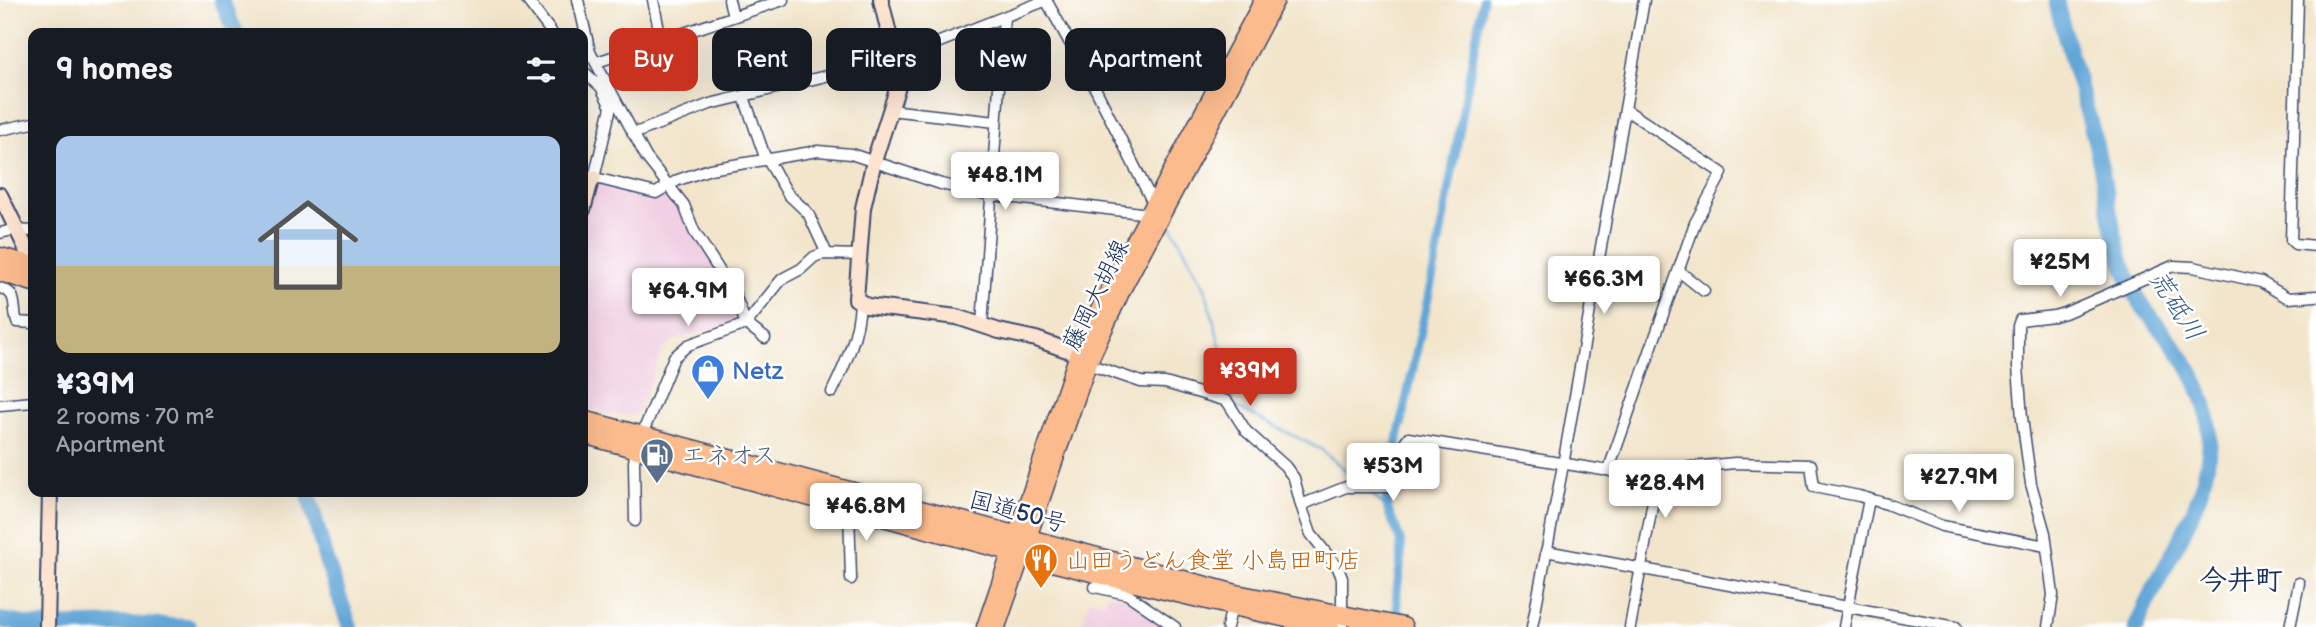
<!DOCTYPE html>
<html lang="en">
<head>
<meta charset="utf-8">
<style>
	body { margin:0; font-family:"Balsamiq Sans","Klee One",sans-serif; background:#242831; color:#f1f3f6; height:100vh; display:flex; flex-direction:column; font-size:26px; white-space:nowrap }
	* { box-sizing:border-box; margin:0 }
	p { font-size:23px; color:#9ea1a6 }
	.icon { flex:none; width:38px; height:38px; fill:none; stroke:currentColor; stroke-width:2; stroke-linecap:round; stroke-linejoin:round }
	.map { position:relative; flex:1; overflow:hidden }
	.details { position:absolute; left:28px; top:28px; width:560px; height:469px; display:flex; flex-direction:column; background:#171b24; border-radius:14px; box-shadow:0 7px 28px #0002 }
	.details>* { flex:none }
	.guide { position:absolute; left:609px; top:28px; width:665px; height:63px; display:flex; gap:14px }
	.price { position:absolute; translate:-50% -60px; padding:0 16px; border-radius:7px; background:#fff; color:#222; font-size:23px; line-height:46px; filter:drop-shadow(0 2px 4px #0008) }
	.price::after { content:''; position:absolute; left:50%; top:42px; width:21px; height:16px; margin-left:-10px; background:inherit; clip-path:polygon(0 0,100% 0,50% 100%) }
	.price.current { background:#c8321e; color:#fff }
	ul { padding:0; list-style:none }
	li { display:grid; align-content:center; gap:14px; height:371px; padding:0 28px }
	li span { display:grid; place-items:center; height:217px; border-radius:14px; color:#555 }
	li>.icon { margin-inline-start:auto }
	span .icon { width:126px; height:126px; fill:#fffc; stroke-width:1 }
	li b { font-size:30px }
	h2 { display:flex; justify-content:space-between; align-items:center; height:84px; padding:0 28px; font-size:30px }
	.pill { padding:0 24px; border-radius:14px; background:#171b24; box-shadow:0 7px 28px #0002; font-size:24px; line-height:63px }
	.pill.current { background:#c8321e; color:#fff }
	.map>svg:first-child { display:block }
</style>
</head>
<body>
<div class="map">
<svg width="2316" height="627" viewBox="0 0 2316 627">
	<rect width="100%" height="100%" fill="#fff"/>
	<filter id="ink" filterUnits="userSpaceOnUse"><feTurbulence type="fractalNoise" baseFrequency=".0143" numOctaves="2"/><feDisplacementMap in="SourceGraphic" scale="14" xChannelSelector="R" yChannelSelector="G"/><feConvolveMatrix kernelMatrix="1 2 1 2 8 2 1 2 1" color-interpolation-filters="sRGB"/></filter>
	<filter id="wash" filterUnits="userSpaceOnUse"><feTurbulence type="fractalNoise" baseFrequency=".00686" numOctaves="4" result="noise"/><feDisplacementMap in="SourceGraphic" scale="28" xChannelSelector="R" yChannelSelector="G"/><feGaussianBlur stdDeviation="1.57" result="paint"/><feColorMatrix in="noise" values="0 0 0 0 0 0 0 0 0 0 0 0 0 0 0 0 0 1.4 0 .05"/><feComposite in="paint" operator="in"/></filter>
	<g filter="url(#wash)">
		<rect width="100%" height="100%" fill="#f2e5cb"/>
		<g fill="#f1d0e3">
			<path d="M 583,178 L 657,198 L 666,194 L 680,203 L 730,292 L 741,318 L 739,323 L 673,340 L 663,350 L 639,410 L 631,416 L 611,414 L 583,407 Z"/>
			<path d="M 1108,593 L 1130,599 L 1170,627 L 1081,627 L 1090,599 L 1105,602 Z"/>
		</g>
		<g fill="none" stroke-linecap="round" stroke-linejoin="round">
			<g stroke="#62a6d7" stroke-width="2.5">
				<path d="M 1170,223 L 1205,288 L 1234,398"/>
				<path d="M 1236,407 L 1322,450 L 1357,480"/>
				<path d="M 1370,492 L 1387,509"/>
			</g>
			<g stroke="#62a6d7" stroke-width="9">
				<path d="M 1389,481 L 1435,265 L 1483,0"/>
				<path d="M 1387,493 C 1384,516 1399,526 1401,545 C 1403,571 1392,591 1399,617"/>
			</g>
			<g stroke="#62a6d7" stroke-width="16">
				<path d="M 221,0 L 236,33"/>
				<path d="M 2056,0 C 2066,45 2081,88 2093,133 C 2107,185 2112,256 2140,302 C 2150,318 2164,332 2176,348 C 2198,378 2213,414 2209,451 C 2203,516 2159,568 2136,627"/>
				<path d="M 308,492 L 325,557 L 350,627"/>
				<path d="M 0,620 L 35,626 L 124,624 L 189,627"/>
			</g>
		</g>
	</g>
	<g filter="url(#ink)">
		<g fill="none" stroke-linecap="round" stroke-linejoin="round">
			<g stroke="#3b4a6e" stroke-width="13">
				<g id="street">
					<path d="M 527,0 L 552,33"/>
					<path d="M 578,0 L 590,52 L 646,157 L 684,205 L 694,231 L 735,295 L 746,324 L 765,338"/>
					<path d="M 653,0 L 661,40"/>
					<path d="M 729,0 L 733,16"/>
					<path d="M 1046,0 L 1095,88 L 1154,205"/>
					<path d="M 2298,0 L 2291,240 L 2295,244 L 2316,246"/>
					<path d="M 597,62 L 783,0"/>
					<path d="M 583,71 L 601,87 L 611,107 L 594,178"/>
					<path d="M 744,97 L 764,154 L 788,194 L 808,213 L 827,254"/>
					<path d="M 890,110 L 996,122"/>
					<path d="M 0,130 L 33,123"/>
					<path d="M 633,134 L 710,104 L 896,59 L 1047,0"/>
					<path d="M 583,175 L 656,193 L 678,180 L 710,169 L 818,151 L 851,154 L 941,184 L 990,195 L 1149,214"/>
					<path d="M 0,233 L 13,230 L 33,231"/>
					<path d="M 1679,271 L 1704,291"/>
					<path d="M 0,288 C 19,293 12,306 17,322 L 33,323"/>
					<path d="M 982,325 L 1004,17"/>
					<path d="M 1088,364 L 1141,382 L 1165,383 L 1227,401 L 1246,431 L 1285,466 L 1294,478 L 1301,505"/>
					<path d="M 832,392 C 846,363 859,334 860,302"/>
					<path d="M 0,405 L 33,402"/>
					<path d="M 1610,471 L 1611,463 L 1695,223 L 1722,173 L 1626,110"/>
					<path d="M 849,507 L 851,579"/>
					<path d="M 635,521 L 634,462 L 636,449 L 674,357 L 688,345 L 746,324 L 782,279 L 801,269 L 814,257 L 822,254 L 860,255"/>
					<path d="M 1546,551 L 1956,627"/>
					<path d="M 1095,587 L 1127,594 L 1175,627"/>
					<path d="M 1227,627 L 1232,607"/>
					<path d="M 1342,627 L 1342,578 L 1338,568 L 1311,534 L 1301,505 L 1346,487 L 1395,487 L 1405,442 L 1408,438 L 1603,470 L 1681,468 L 1735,463 L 1811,465 L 1814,487 L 1859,496 L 1887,504 L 1942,526 L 2046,546"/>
					<path d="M 1532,627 L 1563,465 L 1644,0"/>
					<path d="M 1630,627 L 1659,468"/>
					<path d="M 1844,627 L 1869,499"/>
					<path d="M 2048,627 L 2053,595 L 2045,533 L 2031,484 L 2022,418 L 2018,367 L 2018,326 L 2020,320 L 2054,316 L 2065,313 L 2173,266 L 2193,267 L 2261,282 L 2288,298 L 2316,296"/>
					<path d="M 2290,627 L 2299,583"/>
				</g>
			</g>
			<g stroke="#3b4a6e" stroke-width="18">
				<g id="secondary">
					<path d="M 881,0 L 900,80 L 874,161 L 863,208 L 856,299 L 867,306 L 957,317 L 999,331 L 1036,339 L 1078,354 L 1086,362"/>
					<path d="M 0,195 L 25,246 L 33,274"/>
					<path d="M 583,210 L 590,184 L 594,178"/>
					<path d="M 47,627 L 50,492"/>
				</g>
			</g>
			<g stroke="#3b4a6e" stroke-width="19">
				<g id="primary">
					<path d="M 985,627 L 1078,354 L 1112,283 L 1263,0"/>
					<path d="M 997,627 L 1088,364 L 1123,288 L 1276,0"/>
				</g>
			</g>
			<g stroke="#3b4a6e" stroke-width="21">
				<g id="highway">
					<path d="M 0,257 L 33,266"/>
					<path d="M 0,272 L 33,282"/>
					<path d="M 583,420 L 1236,594 L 1403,627"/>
					<path d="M 583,434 C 831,502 1078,575 1330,627"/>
				</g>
			</g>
			<use href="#street" stroke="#fff" stroke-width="10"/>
			<use href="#secondary" stroke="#fde4d1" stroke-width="14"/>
			<use href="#primary" stroke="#fbbb8d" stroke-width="16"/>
			<use href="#highway" stroke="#fbbb8d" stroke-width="18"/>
		</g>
	</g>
	<defs>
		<g id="shop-pin" transform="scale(1.75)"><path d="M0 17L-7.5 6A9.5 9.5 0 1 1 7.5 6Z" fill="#3f7fe0" stroke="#fff"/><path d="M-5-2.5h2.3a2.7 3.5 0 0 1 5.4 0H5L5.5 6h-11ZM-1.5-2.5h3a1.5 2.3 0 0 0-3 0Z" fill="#fff"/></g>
		<g id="fuel-pin" transform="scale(1.75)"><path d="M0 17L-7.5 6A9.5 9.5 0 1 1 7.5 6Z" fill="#5c6f8a" stroke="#fff"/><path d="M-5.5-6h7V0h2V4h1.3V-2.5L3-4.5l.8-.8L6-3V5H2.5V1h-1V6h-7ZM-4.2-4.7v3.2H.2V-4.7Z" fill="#fff"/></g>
		<g id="restaurant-pin" transform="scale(1.75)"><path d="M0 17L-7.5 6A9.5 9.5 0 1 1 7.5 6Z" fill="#e8710a" stroke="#fff"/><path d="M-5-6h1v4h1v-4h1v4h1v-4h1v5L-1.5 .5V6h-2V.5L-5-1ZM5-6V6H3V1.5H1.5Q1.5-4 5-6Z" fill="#fff"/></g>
	</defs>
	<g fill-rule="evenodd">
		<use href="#shop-pin" x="708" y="371"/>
		<use href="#fuel-pin" x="657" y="455"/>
		<use href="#restaurant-pin" x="1041" y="560"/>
	</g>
	<g text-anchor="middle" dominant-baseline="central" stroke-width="5" stroke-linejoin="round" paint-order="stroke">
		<g font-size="24" fill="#1b2f5e" stroke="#fff">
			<text transform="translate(1096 295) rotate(-64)">藤岡大胡線</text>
			<text transform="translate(1018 512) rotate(15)">国道50号</text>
		</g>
		<g font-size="24" fill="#366cbe" stroke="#fff" text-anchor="start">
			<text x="732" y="371">Netz</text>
		</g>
		<g font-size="24" fill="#4e5e75" stroke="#fff" text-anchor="start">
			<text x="682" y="455">エネオス</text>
		</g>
		<g font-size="24" fill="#c56008" stroke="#fff" text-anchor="start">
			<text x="1066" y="560">山田うどん食堂 小島田町店</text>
		</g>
		<g font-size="26" font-style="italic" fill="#375f8e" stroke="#fff">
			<text transform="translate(2176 306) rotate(57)">荒砥川</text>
		</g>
		<g font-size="28" font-weight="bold" fill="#1b2f5e" stroke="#fff">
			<text x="2241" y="580">今井町</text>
		</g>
	</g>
</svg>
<b class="price" style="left:1005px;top:212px">¥48.1M</b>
<b class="price" style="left:2060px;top:299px">¥25M</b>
<b class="price" style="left:1604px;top:316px">¥66.3M</b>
<b class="price" style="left:688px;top:328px">¥64.9M</b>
<b class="price current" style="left:1250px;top:408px">¥39M</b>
<b class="price" style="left:1393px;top:503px">¥53M</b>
<b class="price" style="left:1959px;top:514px">¥27.9M</b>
<b class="price" style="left:1665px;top:520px">¥28.4M</b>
<b class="price" style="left:866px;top:543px">¥46.8M</b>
<div class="guide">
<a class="pill current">Buy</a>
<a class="pill">Rent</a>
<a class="pill">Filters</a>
<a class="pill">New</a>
<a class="pill">Apartment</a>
</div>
<section class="details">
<h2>9 homes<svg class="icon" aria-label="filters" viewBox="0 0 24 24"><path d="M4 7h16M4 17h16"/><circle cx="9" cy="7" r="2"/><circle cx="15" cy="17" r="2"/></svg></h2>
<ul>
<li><span style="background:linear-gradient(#a9c7e8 60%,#c2b280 0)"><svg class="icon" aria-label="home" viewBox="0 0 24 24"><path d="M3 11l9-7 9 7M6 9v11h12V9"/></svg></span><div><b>¥39M</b><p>2 rooms · 70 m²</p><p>Apartment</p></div></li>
</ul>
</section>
</div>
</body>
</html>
